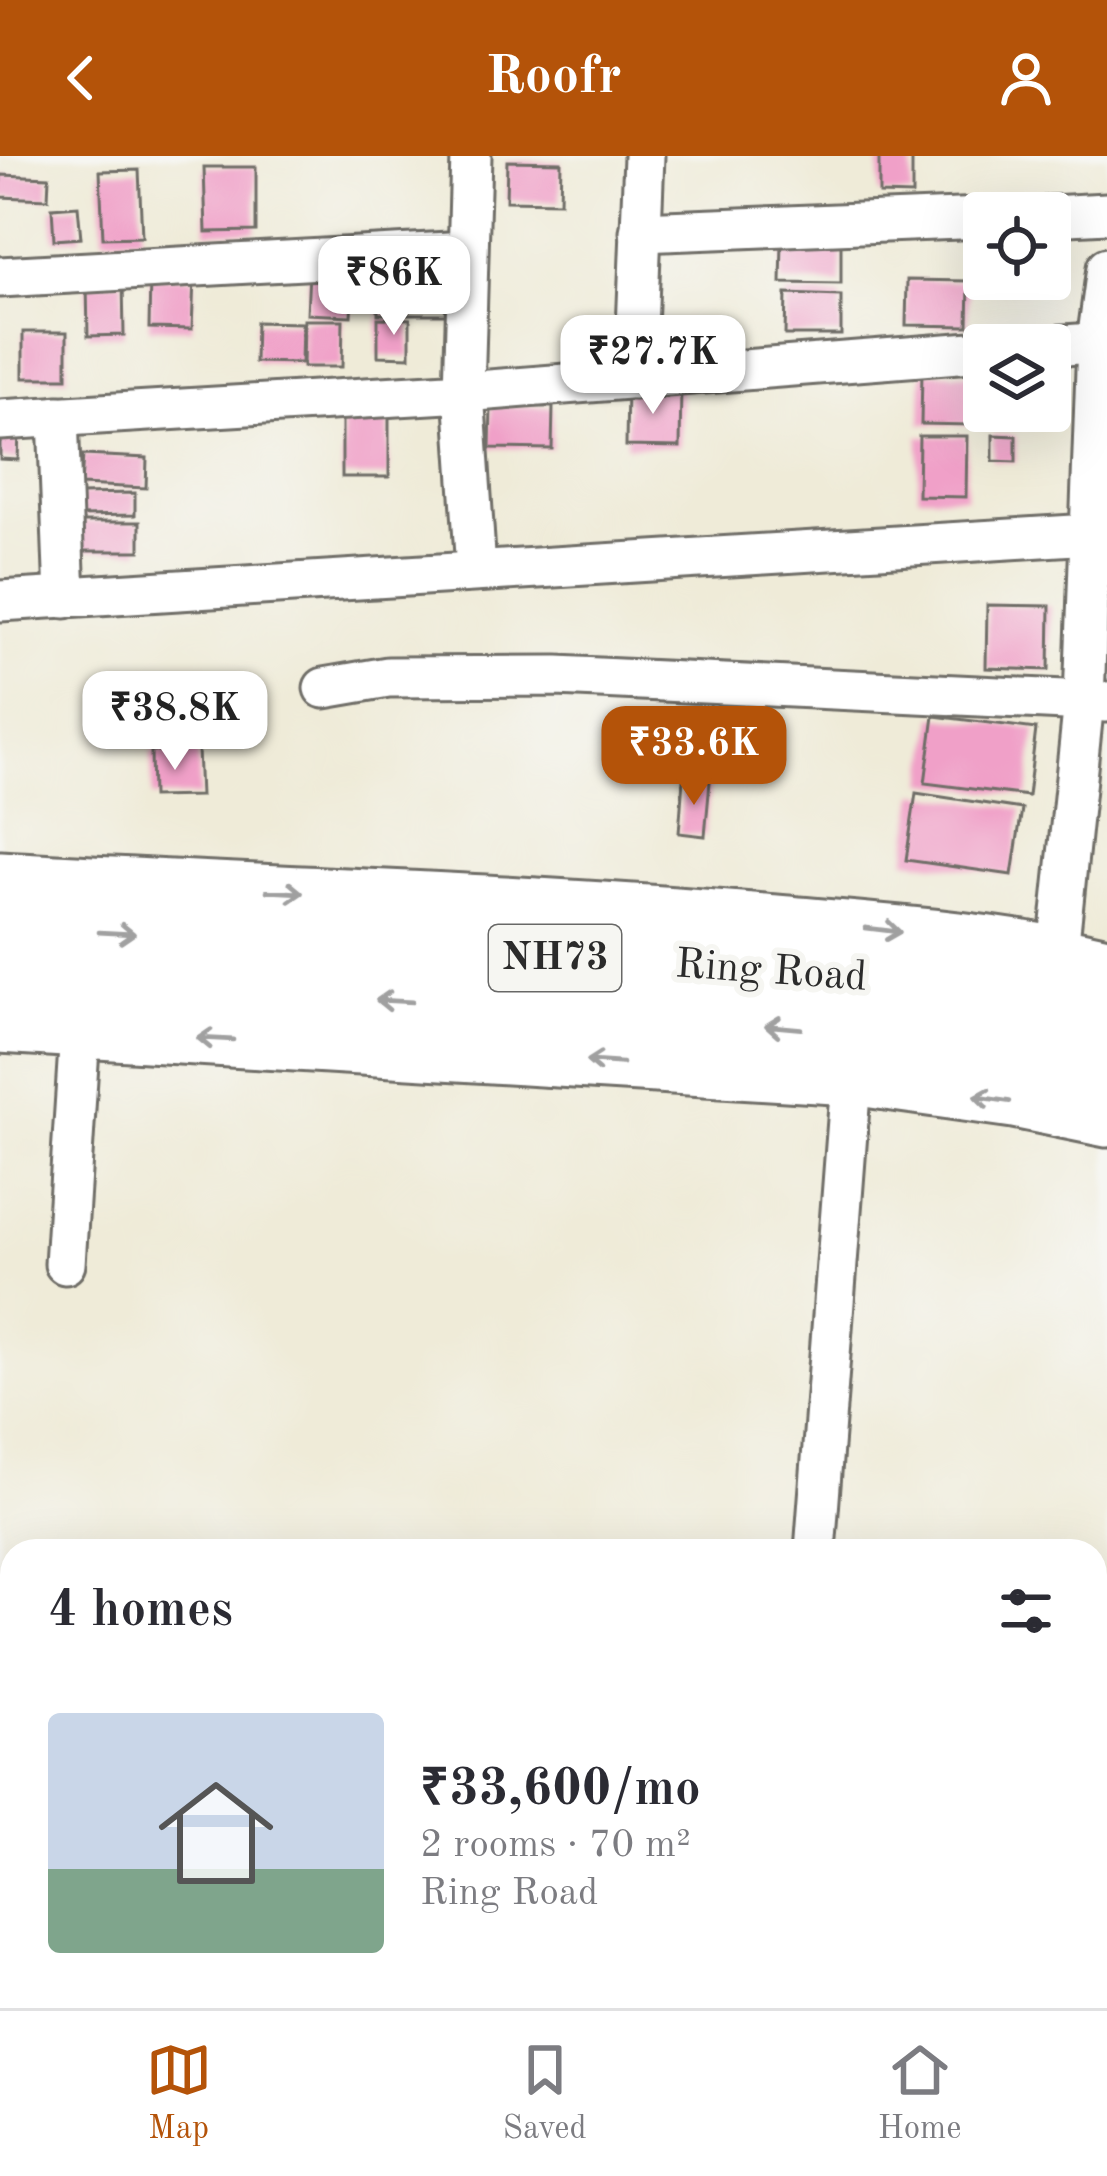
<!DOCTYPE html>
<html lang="en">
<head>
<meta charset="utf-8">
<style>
	body { margin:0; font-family:"Old Standard TT",serif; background:#f2f2f3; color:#2b2b33; height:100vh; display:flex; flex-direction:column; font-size:45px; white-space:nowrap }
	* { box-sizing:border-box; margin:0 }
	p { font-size:39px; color:#7c7c81 }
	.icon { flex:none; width:66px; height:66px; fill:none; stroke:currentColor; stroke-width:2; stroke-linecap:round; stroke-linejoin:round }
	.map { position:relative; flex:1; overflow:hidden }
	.panel { position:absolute; left:0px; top:1383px; width:1107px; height:471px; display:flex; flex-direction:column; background:#fff; border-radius:36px 36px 0 0; box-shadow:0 12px 48px #0002 }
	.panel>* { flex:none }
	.fabs { position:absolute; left:963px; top:36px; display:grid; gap:24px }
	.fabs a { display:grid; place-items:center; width:108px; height:108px; border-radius:12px; background:#fff; box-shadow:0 12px 48px #0002; font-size:60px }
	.price { position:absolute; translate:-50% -102px; padding:0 27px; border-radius:24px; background:#fff; color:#222; font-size:39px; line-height:78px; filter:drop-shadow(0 3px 6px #0008) }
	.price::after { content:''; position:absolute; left:50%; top:72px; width:36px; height:27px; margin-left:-18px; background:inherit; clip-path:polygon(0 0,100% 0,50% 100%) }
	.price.current { background:#b45309; color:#fff }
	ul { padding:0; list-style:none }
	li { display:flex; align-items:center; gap:36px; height:300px; padding:0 48px }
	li+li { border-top:3px solid #e1e1e2 }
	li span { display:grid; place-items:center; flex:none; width:336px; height:240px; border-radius:12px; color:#555 }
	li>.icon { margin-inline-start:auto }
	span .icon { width:144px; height:144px; fill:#fffc; stroke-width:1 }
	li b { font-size:51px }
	h2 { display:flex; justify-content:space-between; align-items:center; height:144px; padding:0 48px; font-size:51px }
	header { display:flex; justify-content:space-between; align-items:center; height:156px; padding:0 48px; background:#b45309; color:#fff; font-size:54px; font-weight:600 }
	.menu { display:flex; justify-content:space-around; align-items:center; height:168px; border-top:3px solid #e1e1e2; background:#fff; font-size:33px; color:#7c7c81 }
	.menu a { display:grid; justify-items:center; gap:6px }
	.menu .current { color:#b45309 }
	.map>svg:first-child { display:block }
</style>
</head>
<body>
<header><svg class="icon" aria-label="back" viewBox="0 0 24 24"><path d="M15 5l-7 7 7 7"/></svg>Roofr<svg class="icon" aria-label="person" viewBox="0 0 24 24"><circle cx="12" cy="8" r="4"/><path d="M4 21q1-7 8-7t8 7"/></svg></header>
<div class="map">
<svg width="1107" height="1852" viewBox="0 0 1107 1852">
	<rect width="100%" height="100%" fill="#f6f6f2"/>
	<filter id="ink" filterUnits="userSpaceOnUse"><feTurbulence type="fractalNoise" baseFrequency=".00833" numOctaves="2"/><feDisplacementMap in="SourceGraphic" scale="24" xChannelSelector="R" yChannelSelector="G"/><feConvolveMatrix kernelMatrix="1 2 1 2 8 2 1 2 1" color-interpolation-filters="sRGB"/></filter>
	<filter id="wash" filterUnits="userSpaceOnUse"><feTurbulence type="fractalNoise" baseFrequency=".004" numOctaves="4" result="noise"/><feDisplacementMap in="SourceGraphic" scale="48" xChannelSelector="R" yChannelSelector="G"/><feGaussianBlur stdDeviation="2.7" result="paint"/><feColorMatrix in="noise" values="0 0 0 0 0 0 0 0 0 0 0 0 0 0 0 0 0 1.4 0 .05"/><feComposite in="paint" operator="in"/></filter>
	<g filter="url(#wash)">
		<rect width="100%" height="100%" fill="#efebd8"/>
		<g id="blocks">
			<g fill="#f0a0c8">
				<path d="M 879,0 L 912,0 L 912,39 L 879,38 Z"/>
				<path d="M 507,5 L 561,6 L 560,46 L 506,45 Z"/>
				<path d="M 204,11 L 256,11 L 256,75 L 206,76 Z"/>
				<path d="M 139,14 L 142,81 L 103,82 L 100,15 Z"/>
				<path d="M 1,19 L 49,21 L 48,43 L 0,41 Z"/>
				<path d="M 78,50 L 81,82 L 54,84 L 52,52 Z"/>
				<path d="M 782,86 L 841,88 L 841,128 L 781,127 Z"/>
				<path d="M 378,111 L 453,112 L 453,158 L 378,158 Z"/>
				<path d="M 309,116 L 353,118 L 351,160 L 307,158 Z"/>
				<path d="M 150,120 L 194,122 L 192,173 L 149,172 Z"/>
				<path d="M 907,124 L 969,125 L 968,170 L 906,169 Z"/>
				<path d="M 123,125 L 124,179 L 88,180 L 87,127 Z"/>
				<path d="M 786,138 L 841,140 L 841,179 L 785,179 Z"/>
				<path d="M 378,162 L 410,163 L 410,201 L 378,200 Z"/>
				<path d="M 304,164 L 343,164 L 342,211 L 303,211 Z"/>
				<path d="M 256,166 L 302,167 L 301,207 L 255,206 Z"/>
				<rect x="23" y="176" width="44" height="46"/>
				<path d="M 922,216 L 971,218 L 971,269 L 921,268 Z"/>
				<path d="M 627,231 L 681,232 L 680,291 L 626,290 Z"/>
				<path d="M 491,250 L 553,251 L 552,293 L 490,292 Z"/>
				<rect x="342" y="256" width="47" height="65"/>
				<path d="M 0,274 L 19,274 L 18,304 L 0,303 Z"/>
				<path d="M 993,279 L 1016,280 L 1016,306 L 993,305 Z"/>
				<path d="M 919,280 L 967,280 L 966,341 L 918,340 Z"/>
				<path d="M 83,299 L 147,302 L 146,332 L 81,329 Z"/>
				<path d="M 135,337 L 135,359 L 79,360 L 79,338 Z"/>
				<rect x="75" y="366" width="65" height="29"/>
				<path d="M 987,449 L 1050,450 L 1049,514 L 986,512 Z"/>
				<path d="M 934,560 L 1036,573 L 1028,640 L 925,627 Z"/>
				<path d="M 198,593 L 200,640 L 152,641 L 151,595 Z"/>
				<path d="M 683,624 L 710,626 L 705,680 L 679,677 Z"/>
				<path d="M 916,637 L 1022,653 L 1012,719 L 906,704 Z"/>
			</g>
		</g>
	</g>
	<g filter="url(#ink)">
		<use href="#blocks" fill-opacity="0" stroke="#706e68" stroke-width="3"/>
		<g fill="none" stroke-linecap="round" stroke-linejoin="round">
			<g stroke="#706e68" stroke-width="45">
				<g id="minor">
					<path d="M 471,0 L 464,236 L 476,414"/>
					<path d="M 1050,60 L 1107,57"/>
					<path d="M 640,76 L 984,62"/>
					<path d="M 0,121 L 467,95"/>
					<path d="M 1050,190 L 1107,186"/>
					<path d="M 635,223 L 644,0"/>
					<path d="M 58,260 L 65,442"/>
					<path d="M 0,264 L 464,236 L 984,195"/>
					<path d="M 0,445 L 1107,377"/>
					<path d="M 324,532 L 388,521 L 557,520 L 1107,546"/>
					<path d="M 1058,795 L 1084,545 L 1097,186 L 1107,112"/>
					<path d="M 65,1108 L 80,876"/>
					<path d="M 815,1395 L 853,898"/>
					<path d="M 185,1852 L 185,1842"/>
					<path d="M 385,1852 L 385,1842"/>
					<path d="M 586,1852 L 587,1842"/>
					<path d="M 784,1852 L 785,1842"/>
				</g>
			</g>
			<g stroke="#706e68" stroke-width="57">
				<g id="tertiary">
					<path d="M 0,721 C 255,736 510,742 764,764 C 878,774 995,781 1107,807"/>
					<path d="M 0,871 L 851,923 L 1014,946 L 1107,965"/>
				</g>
			</g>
			<g stroke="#706e68" stroke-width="72">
				<g id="trunk">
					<path d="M 0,771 L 912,825 L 1107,861"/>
					<path d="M 0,825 C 237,836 473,847 709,865 C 842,876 977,883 1107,914"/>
				</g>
			</g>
			<use href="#minor" stroke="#fff" stroke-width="39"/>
			<use href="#tertiary" stroke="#fff" stroke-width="51"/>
			<use href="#trunk" stroke="#fff" stroke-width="66"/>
		</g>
		<defs><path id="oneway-shaft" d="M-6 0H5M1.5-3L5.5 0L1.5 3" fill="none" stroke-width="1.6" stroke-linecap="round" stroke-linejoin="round" transform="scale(3)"/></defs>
		<g stroke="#a0a0a0">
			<use href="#oneway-shaft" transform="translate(285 736) rotate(3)"/>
			<use href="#oneway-shaft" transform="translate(883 774) rotate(7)"/>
			<use href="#oneway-shaft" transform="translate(117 777) rotate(3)"/>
			<use href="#oneway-shaft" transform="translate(394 845) rotate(-177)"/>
			<use href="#oneway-shaft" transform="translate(783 871) rotate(-175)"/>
			<use href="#oneway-shaft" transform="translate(215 883) rotate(-177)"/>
			<use href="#oneway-shaft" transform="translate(604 906) rotate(-176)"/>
			<use href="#oneway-shaft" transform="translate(992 943) rotate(-172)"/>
		</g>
	</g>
	<g text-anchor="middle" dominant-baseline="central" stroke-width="12" stroke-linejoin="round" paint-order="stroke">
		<rect fill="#f6f6f2" stroke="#686867" stroke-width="3" x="489" y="769" width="132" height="66" rx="9"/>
		<g font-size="39" font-weight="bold" fill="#2b2b2b">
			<text x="555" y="802">NH73</text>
		</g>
		<g font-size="42" fill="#2b2b2b" stroke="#f6f6f2">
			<text transform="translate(771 816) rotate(4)">Ring Road</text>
		</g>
	</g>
</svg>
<div class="fabs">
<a><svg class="icon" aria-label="locate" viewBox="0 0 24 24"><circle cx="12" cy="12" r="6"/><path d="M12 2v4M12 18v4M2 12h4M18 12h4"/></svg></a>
<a><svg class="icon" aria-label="layers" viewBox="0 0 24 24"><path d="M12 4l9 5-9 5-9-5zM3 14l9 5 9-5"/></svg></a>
</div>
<b class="price" style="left:394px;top:182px">₹86K</b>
<b class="price" style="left:653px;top:261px">₹27.7K</b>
<b class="price" style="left:175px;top:617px">₹38.8K</b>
<b class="price current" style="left:694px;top:652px">₹33.6K</b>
<section class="panel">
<h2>4 homes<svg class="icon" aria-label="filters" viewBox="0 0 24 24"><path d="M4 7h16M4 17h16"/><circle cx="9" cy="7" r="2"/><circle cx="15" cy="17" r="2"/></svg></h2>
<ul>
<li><span style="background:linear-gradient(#c9d6e8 65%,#7fa58c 0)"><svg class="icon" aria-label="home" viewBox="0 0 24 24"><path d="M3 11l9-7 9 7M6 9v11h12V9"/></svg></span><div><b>₹33,600/mo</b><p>2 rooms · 70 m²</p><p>Ring Road</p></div></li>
</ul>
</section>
</div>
<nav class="menu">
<a class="current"><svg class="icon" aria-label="map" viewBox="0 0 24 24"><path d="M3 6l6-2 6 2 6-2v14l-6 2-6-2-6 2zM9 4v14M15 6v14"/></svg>Map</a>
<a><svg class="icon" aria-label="saved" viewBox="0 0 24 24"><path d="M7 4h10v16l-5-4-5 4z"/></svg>Saved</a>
<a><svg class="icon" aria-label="home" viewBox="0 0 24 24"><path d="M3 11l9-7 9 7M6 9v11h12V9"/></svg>Home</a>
</nav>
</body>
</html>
